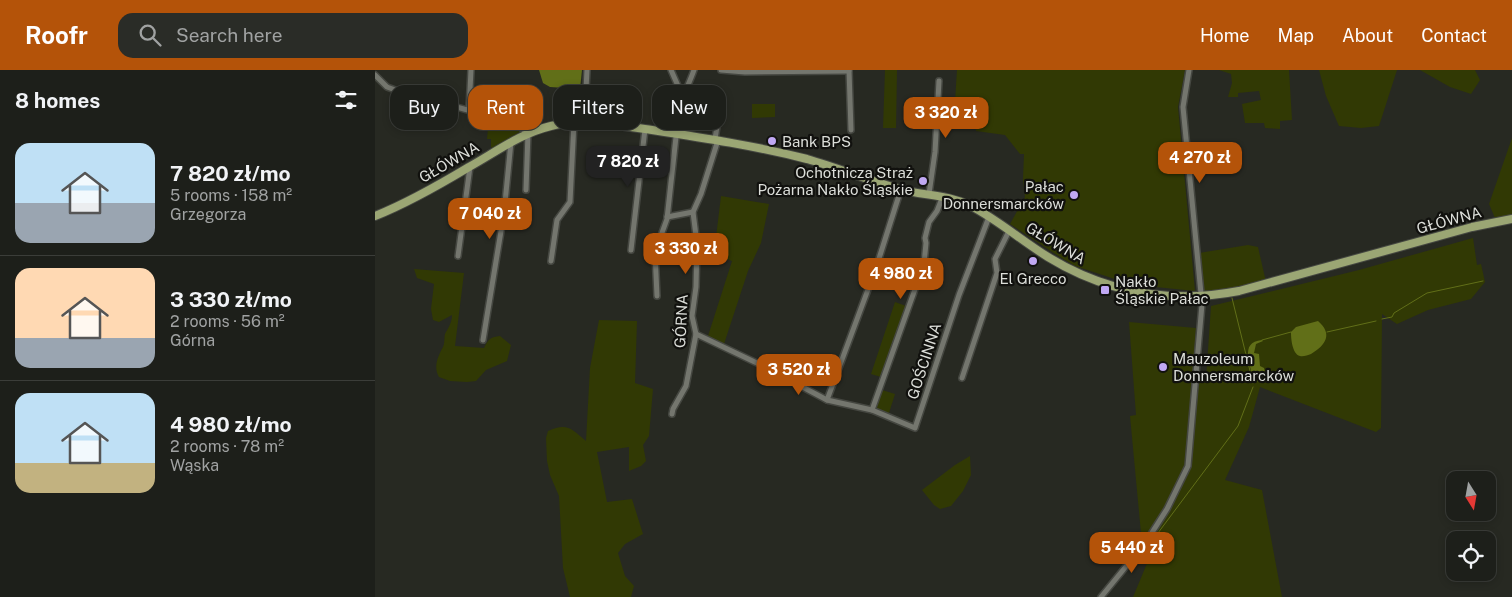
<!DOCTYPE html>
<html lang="en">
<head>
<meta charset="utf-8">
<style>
	body { margin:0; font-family:"Public Sans",sans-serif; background:#2a2c27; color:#f1f3f6; height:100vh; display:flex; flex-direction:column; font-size:19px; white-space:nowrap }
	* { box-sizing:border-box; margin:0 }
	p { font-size:16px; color:#a0a2a2 }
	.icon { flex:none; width:28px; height:28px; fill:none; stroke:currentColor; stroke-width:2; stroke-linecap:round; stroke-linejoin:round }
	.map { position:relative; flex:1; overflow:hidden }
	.drawer { display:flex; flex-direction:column; background:#1d1f1a; width:375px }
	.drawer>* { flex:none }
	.banner { position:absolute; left:15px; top:15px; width:475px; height:45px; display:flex; gap:10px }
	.needle { width:32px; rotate:169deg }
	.controls { position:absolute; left:1071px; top:401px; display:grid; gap:10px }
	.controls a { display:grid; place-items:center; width:50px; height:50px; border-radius:10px; background:#1d1f1a; box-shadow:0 2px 8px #0003,0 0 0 1px #3b3d39; font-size:25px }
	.price { position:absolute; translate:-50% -42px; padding:0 11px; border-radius:10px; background:#b45309; color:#fff; font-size:16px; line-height:32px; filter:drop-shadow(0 1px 2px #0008) }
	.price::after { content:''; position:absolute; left:50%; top:30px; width:15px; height:11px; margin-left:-8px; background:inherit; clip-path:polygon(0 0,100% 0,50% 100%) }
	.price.on { background:#222; color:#fff }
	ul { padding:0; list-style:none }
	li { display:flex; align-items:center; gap:15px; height:125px; padding:0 15px }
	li+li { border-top:1px solid #3b3d39 }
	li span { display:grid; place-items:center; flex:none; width:140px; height:100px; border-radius:15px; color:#555 }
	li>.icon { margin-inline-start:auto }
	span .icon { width:60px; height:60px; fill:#fffc; stroke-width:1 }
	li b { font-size:21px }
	h2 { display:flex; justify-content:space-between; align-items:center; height:60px; padding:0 15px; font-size:21px }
	.pill { padding:0 18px; border-radius:15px; background:#1d1f1a; box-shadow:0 2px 8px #0003,0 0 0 1px #3b3d39; font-size:18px; line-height:45px }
	.pill.on { background:#b45309; color:#fff }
	header { display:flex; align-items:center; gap:30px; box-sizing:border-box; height:70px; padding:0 25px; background:#b45309; color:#fff }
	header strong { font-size:24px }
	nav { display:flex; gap:28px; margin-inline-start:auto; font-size:18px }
	.search { width:350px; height:45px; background:#2a2c27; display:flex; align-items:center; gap:12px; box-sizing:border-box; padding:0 18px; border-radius:15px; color:#a0a2a2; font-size:19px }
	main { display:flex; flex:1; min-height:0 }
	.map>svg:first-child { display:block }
</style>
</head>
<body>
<header>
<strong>Roofr</strong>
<div class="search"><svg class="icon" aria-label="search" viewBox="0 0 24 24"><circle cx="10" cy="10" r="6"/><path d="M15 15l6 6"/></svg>Search here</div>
<nav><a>Home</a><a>Map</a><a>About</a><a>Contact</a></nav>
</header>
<main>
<section class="drawer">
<h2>8 homes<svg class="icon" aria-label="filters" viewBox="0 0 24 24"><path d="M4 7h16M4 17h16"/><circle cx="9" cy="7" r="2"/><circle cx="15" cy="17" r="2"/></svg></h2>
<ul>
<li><span style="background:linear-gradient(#bfe0f5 60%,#9aa5b1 0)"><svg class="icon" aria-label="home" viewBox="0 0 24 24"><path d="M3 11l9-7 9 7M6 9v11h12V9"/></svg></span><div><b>7 820 zł/mo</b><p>5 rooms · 158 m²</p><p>Grzegorza</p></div></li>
<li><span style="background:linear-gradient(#ffd9b3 70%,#9aa5b1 0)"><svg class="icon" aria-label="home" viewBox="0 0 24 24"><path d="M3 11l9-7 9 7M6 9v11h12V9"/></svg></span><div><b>3 330 zł/mo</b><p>2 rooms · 56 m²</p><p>Górna</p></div></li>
<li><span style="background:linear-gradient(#bfe0f5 70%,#c2b280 0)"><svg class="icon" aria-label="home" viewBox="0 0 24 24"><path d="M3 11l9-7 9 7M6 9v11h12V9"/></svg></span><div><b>4 980 zł/mo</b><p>2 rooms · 78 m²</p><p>Wąska</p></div></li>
</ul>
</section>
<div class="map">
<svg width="1137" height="527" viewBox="0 0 1137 527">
	<rect width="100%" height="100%" fill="#272922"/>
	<g fill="#313904">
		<path d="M 510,0 L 522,0 L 521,58 L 508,58 Z"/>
		<path d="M 582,0 L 810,0 L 803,37 L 820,221 L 761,215 L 756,214 L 756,211 L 746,209 L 746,211 L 700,196 L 685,187 L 635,154 L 650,127 L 648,109 L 649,84 L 645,84 L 630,65 L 601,61 L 601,37 L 596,32 L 580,31 Z"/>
		<path d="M 844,0 L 914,0 L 917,50 L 905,51 L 905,59 L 890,58 L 889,53 L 870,53 L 867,34 L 886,30 L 884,21 L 863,23 L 863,27 L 853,27 L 857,13 L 856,4 Z"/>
		<path d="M 944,0 L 1022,0 L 1004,56 L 986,58 L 964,56 L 951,26 Z"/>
		<path d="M 1045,0 L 1100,0 L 1105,10 L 1096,24 L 1075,17 Z"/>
		<path d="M 377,34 L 400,34 L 400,47 L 377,48 Z"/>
		<path d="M 114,48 L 142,56 L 145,62 L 118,79 L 116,77 L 116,69 L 112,69 Z"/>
		<path d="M 1137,68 L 1137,145 L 1120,148 L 1114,134 Z"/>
		<path d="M 346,126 L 394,134 L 386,173 L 373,201 L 349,274 L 333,266 L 357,191 L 339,184 Z"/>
		<path d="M 1098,168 L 1102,195 L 1106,194 L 1110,212 L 1096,229 L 1053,240 L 1022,254 L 1007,244 L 1006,358 L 1001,362 L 885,317 L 874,357 L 850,410 L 887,420 L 907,527 L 758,527 L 778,479 L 775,477 L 759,498 L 753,494 L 771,472 L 766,463 L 755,346 L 761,345 L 754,252 L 821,258 L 817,309 L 831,310 L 836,236 L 984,200 Z"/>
		<path d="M 873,175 L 883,177 L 891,212 L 828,223 L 824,183 Z"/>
		<path d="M 39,199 L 89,203 L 80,276 L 109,278 C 113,269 116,267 125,266 L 136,275 L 132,291 L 111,300 L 101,311 L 92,312 L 75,311 L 64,307 C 58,297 63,286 68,277 C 70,273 69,268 70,264 C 73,258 77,253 77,245 L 64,252 L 58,250 L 56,239 L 59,214 L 42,208 Z"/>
		<path d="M 520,232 L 531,236 L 506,307 L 496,304 Z"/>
		<path d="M 224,250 L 262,251 L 260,313 L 278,319 L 274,366 L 268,375 L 271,391 L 266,396 L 254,401 L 254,377 L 222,382 L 232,432 L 257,429 L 268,464 L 250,474 L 243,483 L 250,506 L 259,516 L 256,527 L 195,527 L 188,498 L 184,426 L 175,405 L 172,391 L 171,368 L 173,361 C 193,352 197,360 211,371 L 215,298 Z"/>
		<path d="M 507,320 L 520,324 L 514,343 L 500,338 Z"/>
		<path d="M 595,386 L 596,405 L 588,421 L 576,436 L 565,439 L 559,435 L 547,420 L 580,395 Z"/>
	</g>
	<g fill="#616f18">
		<path d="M 164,0 L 207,0 L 205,19 L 175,17 L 168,13 Z"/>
		<path d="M 943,251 C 958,264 951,275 936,284 C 933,285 928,287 925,286 C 917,284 916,268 916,262 L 921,257 Z"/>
		<path d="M 887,270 L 888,271 L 881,274 L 879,283 L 884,284 L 885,296 L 889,298 L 891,307 L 894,308 L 894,310 L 890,312 L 878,311 C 877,296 863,272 887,270 Z"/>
	</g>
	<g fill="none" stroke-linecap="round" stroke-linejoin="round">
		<g stroke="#616f18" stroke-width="1">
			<path d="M 857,228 L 878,313"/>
			<path d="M 1007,249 L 1017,247 L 1019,243 L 1052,223 L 1108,211"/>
			<path d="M 952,262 L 1001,251"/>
			<path d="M 887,270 L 916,262"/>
			<path d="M 777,471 L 863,356 L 878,317"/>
		</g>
		<g stroke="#454741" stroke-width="8">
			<g id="minor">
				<path d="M 296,0 L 307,25"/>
				<path d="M 346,0 L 370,2 L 474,1"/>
				<path d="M 474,0 L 476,60"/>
				<path d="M 0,5 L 12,17 L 23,21 L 140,53 L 153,63 L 151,120"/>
				<path d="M 94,40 L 96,0"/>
				<path d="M 208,53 L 209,24 L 211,20 L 212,0"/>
				<path d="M 340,69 L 346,32"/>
				<path d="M 554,124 L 560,82 L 564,11"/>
				<path d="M 292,147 L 318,142"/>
				<path d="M 256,180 L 270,59"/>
				<path d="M 83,186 L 95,97"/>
				<path d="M 176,191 L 182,150 L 195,132 L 199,52"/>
				<path d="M 282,226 L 280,182 L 292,149 L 301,67 C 298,41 311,23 319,0"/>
				<path d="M 321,264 L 386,295 L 452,330 L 497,340 L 540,358 L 584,225 L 614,147"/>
				<path d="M 108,270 L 129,143 L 136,72"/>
				<path d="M 587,308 L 622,203 L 620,189 L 634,161"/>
				<path d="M 452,330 L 501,198 L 526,119"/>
				<path d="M 497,340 L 549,194 L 551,173 L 550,168 L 554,152 L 562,141 L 568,126"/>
				<path d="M 297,344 L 298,339 L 311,316 L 321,264 L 317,246 L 321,217 L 322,174 L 318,142 L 326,124 L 343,70"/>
				<path d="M 726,527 L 771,472 L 792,439 L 813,396 L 827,234 L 808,37 L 814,0"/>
			</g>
		</g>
		<g stroke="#454741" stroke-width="10">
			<path id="primary" d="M 0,146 C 33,133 64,115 94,97 C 121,82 146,63 176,56 C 209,48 245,56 277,60 C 329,68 381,76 432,89 C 463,98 493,110 524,119 C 549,126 571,124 596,136 C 623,150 647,171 673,187 C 732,223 796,234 864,221 L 1097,157 L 1137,149"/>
		</g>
		<use href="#minor" stroke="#74766e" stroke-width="5"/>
		<use href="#primary" stroke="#9ba674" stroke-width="8"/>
	</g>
	<g fill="#c0a8f3" stroke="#11110e" stroke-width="2">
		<circle cx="397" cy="71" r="5"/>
		<circle cx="548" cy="111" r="5"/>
		<circle cx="699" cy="125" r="5"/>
		<circle cx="658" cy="191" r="5"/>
		<rect x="725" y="215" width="10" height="10" rx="2.5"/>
		<circle cx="788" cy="297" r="5"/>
	</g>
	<g text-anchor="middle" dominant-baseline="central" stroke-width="4.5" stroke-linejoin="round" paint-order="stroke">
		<g font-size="15" fill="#dcded9" stroke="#11110e" text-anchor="start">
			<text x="407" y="71">Bank BPS</text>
			<text x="538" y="102" text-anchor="end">Ochotnicza Straż<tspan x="538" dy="17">Pożarna Nakło Śląskie</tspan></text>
			<text x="689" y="116" text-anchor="end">Pałac<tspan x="689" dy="17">Donnersmarcków</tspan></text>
			<text x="658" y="208" text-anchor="middle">El Grecco</text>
			<text x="740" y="211">Nakło<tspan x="740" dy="17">Śląskie Pałac</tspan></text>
			<text x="798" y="288">Mauzoleum<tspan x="798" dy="17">Donnersmarcków</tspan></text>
		</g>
		<g font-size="15" fill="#dcded9" stroke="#11110e">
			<text transform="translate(74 92) rotate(-30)">GŁÓWNA</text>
			<text transform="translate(1074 150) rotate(-15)">GŁÓWNA</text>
			<text transform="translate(681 173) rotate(31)">GŁÓWNA</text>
			<text transform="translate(306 251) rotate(-87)">GÓRNA</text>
			<text transform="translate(549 291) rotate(-72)">GOŚCINNA</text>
		</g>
	</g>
</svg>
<div class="controls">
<a><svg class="needle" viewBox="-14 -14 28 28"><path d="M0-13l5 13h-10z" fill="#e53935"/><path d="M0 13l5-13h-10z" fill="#a0a2a2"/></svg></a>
<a><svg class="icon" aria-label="locate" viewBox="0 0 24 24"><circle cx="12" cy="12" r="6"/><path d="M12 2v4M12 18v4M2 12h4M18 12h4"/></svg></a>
</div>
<b class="price" style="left:571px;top:69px">3 320 zł</b>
<b class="price" style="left:825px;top:114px">4 270 zł</b>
<b class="price on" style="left:253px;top:118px">7 820 zł</b>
<b class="price" style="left:115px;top:170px">7 040 zł</b>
<b class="price" style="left:311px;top:205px">3 330 zł</b>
<b class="price" style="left:526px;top:230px">4 980 zł</b>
<b class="price" style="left:424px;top:326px">3 520 zł</b>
<b class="price" style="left:757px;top:504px">5 440 zł</b>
<div class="banner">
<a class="pill">Buy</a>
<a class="pill on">Rent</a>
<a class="pill">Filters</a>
<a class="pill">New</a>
</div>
</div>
</main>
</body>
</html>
